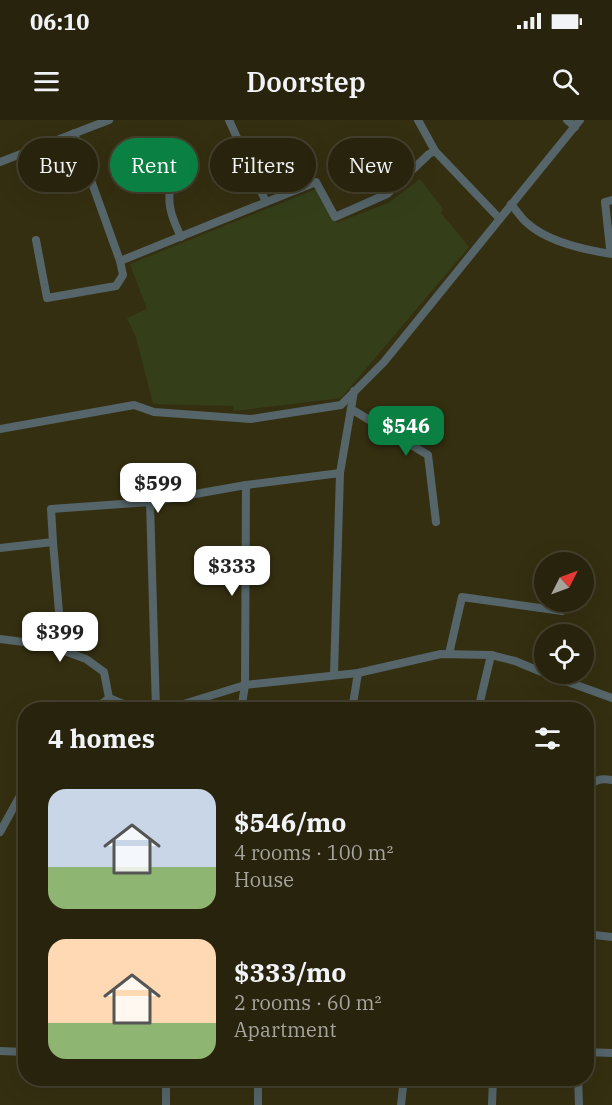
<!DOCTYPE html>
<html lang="en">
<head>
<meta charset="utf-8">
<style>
	body { margin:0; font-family:"IBM Plex Serif",serif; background:#342f1b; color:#f1f3f6; height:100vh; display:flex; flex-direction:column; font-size:22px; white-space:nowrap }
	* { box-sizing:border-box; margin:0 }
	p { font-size:20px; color:#a5a49d }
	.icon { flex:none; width:33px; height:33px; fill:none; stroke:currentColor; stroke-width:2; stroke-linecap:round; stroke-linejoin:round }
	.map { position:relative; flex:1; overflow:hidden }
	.sheet { position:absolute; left:18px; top:582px; width:576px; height:384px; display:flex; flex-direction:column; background:#28230d; border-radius:24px; box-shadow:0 6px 24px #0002,0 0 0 2px #44402e }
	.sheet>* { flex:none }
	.banner { position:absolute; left:18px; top:18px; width:576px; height:54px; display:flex; gap:12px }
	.needle { width:39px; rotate:48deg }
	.fabs { position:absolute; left:534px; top:432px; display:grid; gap:12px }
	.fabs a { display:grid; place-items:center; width:60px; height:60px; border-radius:50%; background:#28230d; box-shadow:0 6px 24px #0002,0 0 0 2px #44402e; font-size:30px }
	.price { position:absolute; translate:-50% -51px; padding:0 14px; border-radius:12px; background:#fff; color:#222; font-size:20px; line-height:39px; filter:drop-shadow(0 2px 3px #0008) }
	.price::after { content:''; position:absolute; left:50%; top:36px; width:18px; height:14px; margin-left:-9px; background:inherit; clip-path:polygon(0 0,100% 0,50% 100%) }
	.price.on { background:#0b8043; color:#fff }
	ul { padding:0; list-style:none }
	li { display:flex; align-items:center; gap:18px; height:150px; padding:0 30px }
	li span { display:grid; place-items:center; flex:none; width:168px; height:120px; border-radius:18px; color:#555 }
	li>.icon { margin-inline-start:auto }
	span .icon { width:72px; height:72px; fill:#fffc; stroke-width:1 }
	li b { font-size:26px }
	h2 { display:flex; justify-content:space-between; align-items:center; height:72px; padding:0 30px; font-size:26px }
	.tag { padding:0 21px; border-radius:27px; background:#28230d; box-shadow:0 6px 24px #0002,0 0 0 2px #44402e; font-size:21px; line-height:54px }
	.tag.on { background:#0b8043; color:#fff }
	.status { display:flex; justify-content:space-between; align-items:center; height:42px; padding:0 30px; background:#28230d; direction:ltr }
	.status svg { height:16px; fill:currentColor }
	header { display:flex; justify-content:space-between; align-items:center; height:78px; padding:0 30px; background:#28230d; font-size:27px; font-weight:600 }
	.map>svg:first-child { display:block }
</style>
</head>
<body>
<div class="status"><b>06:10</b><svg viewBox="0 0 49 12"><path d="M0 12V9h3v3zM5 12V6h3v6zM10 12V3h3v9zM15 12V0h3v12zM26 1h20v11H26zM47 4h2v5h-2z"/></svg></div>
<header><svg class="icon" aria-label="menu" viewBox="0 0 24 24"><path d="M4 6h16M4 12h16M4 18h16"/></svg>Doorstep<svg class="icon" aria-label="search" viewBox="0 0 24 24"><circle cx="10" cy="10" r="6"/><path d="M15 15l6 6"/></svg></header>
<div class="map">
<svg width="612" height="985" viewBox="0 0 612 985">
	<rect width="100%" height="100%" fill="#352f11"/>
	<path fill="#343f1a" d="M 420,59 L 443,89 L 441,93 L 469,127 L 341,278 L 234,291 L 233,286 L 153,284 L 136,217 L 127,198 L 147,189 L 130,144 L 316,69 L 336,103 L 388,83 Z"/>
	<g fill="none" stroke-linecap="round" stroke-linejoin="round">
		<g stroke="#556569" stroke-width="8">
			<path d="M 229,0 L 266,82"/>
			<path d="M 418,0 L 435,31 L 499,98"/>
			<path d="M 567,0 L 575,7"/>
			<path d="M 74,13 L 120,141"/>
			<path d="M 0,42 L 109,0"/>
			<path d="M 170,70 C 167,87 174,102 181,117"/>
			<path d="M 612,80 L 605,82 L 610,128 L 612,131"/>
			<path d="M 511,84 C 516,90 521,98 527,103 C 548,122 585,130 612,134"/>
			<path d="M 36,120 L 47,178 L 116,166 L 123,155 L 120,141 L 316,62 L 335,97 L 387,74 L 429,34 L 435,31"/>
			<path d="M 351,289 L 428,335 L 436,402"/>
			<path d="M 0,309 L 134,285 L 154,292 L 251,299 L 341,285 L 384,242 L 580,0"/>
			<path d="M 150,382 L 156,590"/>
			<path d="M 53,422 L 62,527"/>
			<path d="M 0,428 L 53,422 L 51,389 L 150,382 L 246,365 L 340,353"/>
			<path d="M 0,519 L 62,527 L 67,532 L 86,539 L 104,552 L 109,578 L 94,590"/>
			<path d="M 449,534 L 462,477 L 562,491"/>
			<path d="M 334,554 L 340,353 L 354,271"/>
			<path d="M 546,554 L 612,578"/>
			<path d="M 109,578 L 133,588 L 146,590"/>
			<path d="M 164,590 L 245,565 L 358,553 L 441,534 L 491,535 L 515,541 L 544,553"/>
			<path d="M 241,590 L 245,565 L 246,365"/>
			<path d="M 352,590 L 358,553"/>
			<path d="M 478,590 L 491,535"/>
			<path d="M 586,669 C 594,660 600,658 612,660"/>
			<path d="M 0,712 L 26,665"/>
			<path d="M 586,814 L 612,817"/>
			<path d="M 0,931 L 26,932"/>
			<path d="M 586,932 L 612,933"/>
			<path d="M 258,958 L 258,985"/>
			<path d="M 578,958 L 579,985"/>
			<path d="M 166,985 L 166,958"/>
			<path d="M 401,985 L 404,958"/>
			<path d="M 492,985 L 493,958"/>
		</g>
	</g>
</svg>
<div class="fabs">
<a><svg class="needle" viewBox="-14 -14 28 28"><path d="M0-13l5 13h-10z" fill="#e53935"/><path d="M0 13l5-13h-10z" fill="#a5a49d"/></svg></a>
<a><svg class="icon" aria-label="locate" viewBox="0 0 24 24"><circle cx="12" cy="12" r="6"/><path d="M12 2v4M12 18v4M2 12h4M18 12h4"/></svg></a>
</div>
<b class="price on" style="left:406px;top:337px">$546</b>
<b class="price" style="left:158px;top:394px">$599</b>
<b class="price" style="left:232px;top:477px">$333</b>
<b class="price" style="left:60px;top:543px">$399</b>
<div class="banner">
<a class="tag">Buy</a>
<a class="tag on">Rent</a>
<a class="tag">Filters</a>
<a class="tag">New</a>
</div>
<section class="sheet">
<h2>4 homes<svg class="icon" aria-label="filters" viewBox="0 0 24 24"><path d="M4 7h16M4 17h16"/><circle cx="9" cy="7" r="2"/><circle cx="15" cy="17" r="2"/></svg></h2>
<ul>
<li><span style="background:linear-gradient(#c9d6e8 65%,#8fb573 0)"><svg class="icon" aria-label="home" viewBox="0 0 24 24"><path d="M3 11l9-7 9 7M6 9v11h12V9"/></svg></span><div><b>$546/mo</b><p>4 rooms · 100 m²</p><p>House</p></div></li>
<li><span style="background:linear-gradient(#ffd9b3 70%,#8fb573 0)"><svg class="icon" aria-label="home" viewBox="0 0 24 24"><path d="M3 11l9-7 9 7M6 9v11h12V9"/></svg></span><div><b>$333/mo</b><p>2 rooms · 60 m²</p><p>Apartment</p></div></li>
</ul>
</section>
</div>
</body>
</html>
